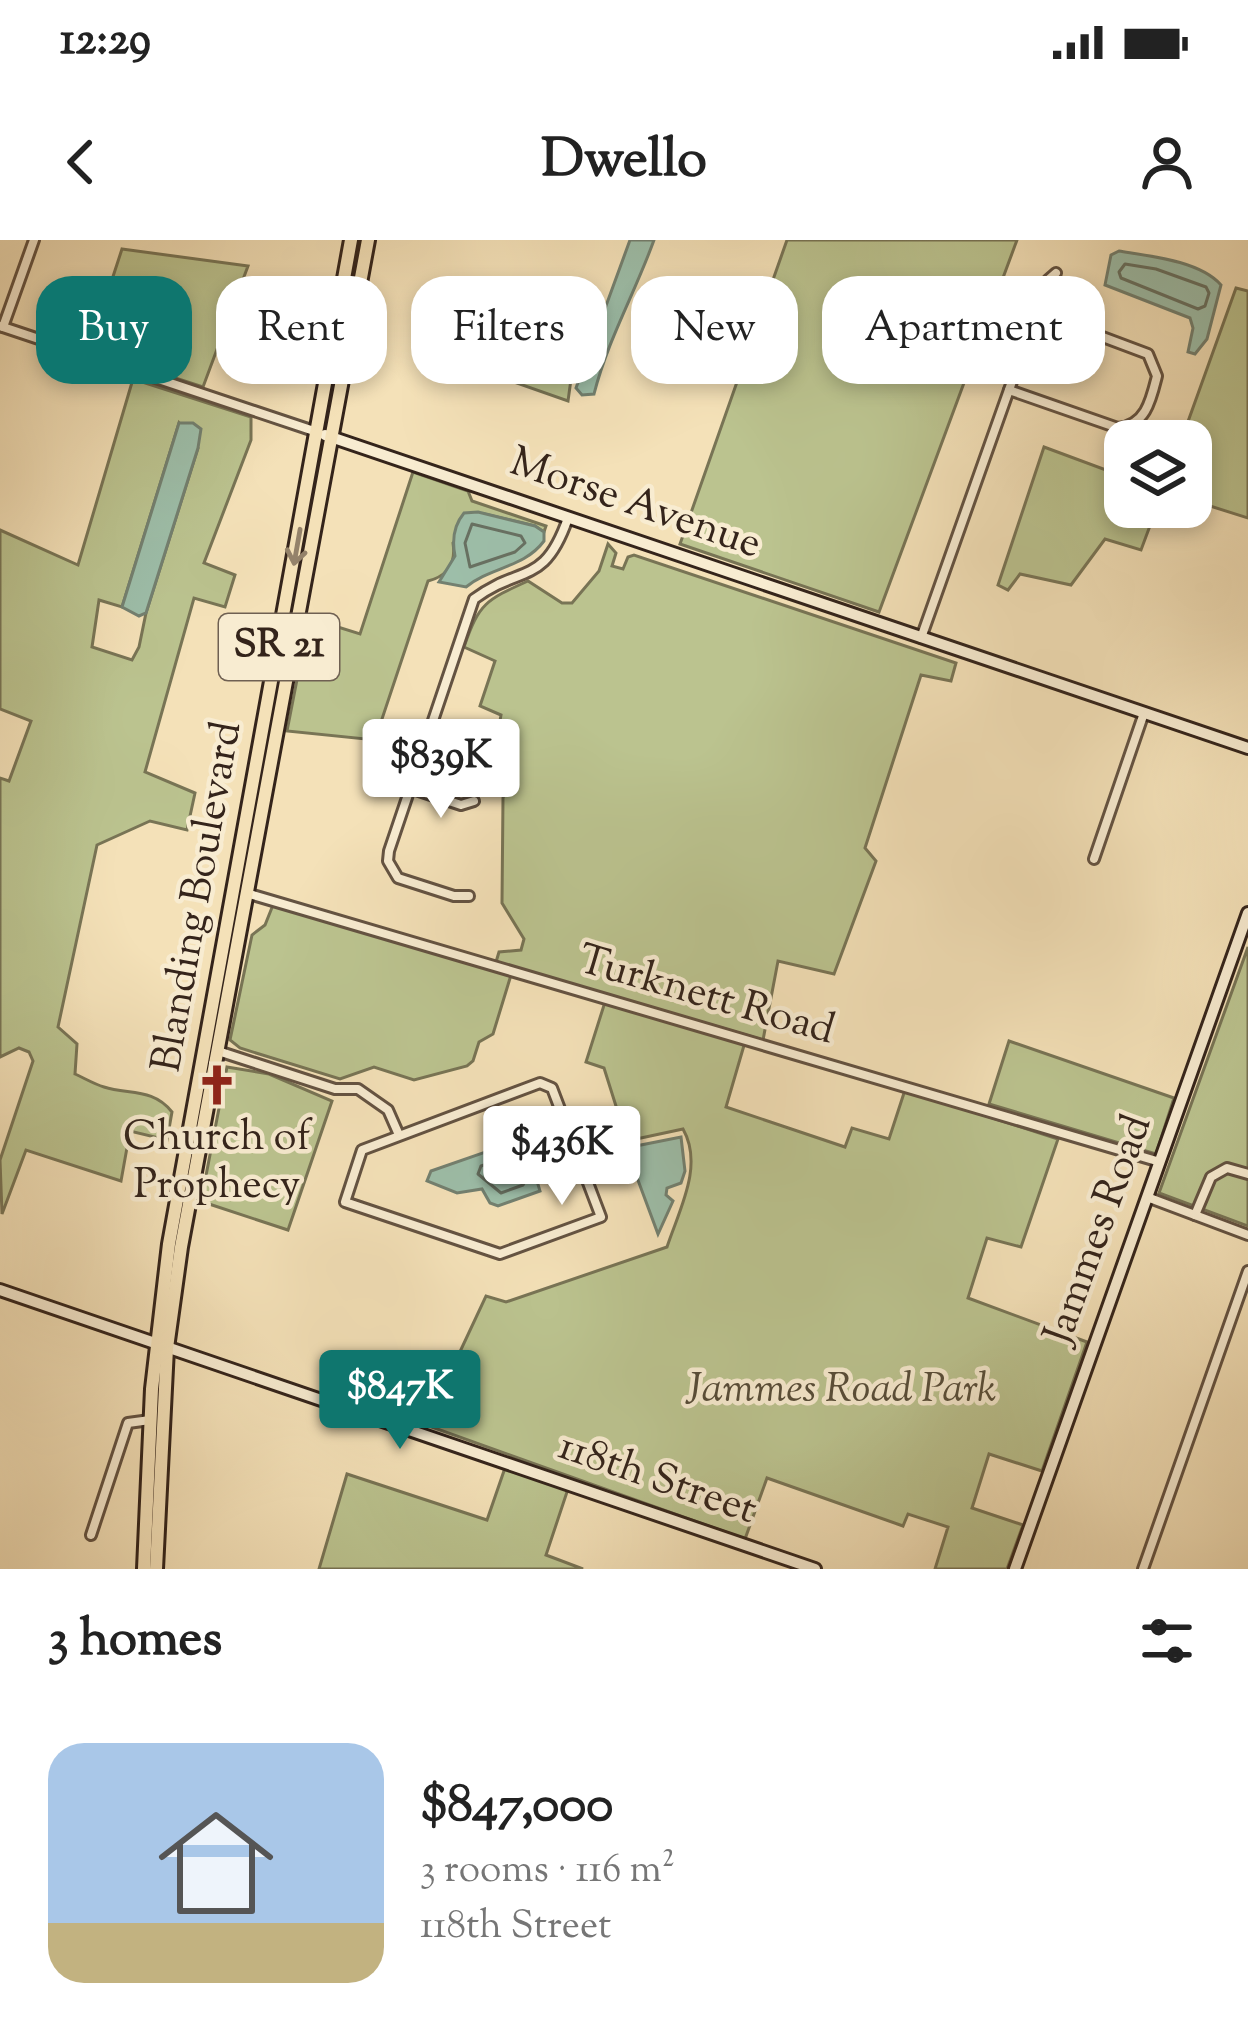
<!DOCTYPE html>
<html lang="en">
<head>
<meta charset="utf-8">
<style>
	body { margin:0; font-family:"Sorts Mill Goudy",serif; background:#f2f2f2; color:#222; height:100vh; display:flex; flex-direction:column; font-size:45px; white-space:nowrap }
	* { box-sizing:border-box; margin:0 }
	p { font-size:39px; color:#767676 }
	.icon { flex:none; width:66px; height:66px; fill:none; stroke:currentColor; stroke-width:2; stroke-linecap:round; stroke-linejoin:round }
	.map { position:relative; height:1329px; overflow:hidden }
	.drawer { display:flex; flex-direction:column; background:#fff; flex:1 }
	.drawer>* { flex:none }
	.top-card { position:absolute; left:36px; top:36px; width:1176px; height:108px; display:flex; gap:24px }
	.fabs { position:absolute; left:1104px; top:180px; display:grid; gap:24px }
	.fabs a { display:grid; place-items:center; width:108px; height:108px; border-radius:24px; background:#fff; box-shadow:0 6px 18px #0003; font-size:60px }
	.price { position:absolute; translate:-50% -102px; padding:0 27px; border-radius:12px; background:#fff; color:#222; font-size:39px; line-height:78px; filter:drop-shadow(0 3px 6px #0008) }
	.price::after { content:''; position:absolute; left:50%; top:72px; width:36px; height:27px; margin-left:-18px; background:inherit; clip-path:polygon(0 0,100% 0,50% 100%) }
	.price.active { background:#0f766e; color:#fff }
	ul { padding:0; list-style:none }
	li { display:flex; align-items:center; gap:36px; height:300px; padding:0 48px }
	li span { display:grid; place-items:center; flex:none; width:336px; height:240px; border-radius:36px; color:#555 }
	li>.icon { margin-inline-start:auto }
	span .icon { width:144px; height:144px; fill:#fffc; stroke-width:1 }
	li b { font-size:51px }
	h2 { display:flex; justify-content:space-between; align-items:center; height:144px; padding:0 48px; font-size:51px }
	.tag { padding:0 42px; border-radius:36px; background:#fff; box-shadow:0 6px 18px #0003; font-size:42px; line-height:108px }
	.tag.active { background:#0f766e; color:#fff }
	.status { display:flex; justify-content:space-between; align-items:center; height:84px; padding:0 60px; background:#fff; direction:ltr }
	.status svg { height:33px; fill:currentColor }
	header { display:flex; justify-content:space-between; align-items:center; height:156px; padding:0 48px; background:#fff; font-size:54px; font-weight:800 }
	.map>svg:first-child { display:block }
</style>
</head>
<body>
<div class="status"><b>12:29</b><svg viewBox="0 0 49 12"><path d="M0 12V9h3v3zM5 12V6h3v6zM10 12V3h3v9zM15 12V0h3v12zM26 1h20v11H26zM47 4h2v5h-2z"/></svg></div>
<header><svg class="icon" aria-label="back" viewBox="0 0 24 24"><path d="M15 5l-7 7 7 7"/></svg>Dwello<svg class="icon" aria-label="person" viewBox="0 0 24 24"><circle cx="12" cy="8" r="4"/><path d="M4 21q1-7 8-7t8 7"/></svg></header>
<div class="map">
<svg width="1248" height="1329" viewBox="0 0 1248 1329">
	<rect width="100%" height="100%" fill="#f4e1b8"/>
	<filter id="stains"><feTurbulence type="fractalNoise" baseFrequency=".00167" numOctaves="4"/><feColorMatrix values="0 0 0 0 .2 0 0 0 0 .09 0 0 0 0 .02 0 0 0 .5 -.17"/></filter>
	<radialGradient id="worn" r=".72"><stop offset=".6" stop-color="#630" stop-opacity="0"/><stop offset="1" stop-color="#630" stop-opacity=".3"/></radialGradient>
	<g fill="#bbc38f" stroke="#787455" stroke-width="3" fill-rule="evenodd">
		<path d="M 787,0 L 1017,0 L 879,372 L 680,304 Z"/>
		<path d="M 122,9 L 248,26 L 203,147 L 89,110 Z"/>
		<path d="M 1236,48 L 1248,51 L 1248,278 L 1191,260 L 1191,201 L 1181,201 Z"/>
		<path d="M 520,107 L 524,119 L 529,121 L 542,117 L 554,126 L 567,121 L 573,125 L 568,161 L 508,140 Z"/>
		<path d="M 133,139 L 251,177 L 251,200 L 204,323 L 235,335 L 225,367 L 194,358 L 145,532 L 195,553 L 187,590 L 150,581 L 97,605 L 58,787 L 77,804 L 75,834 C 84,838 94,844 104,847 C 129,855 153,848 172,872 L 167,900 L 130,891 L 121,941 L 26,910 L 2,974 L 0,920 L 33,821 L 29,812 L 19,808 L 0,817 L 0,538 L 9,541 L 31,481 L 0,469 L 0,290 L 78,325 ZM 179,183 L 198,208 L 146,373 L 139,407 L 132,420 L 92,407 L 99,360 L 122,367 Z"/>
		<path d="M 1044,207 L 1125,237 L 1125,267 L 1157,267 L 1141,310 L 1105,299 L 1071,345 L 1020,334 L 1008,350 L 998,345 Z"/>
		<path d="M 413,232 L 468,251 L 472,261 L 546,286 L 544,292 L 535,286 L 484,274 L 453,303 C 456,322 448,336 428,341 L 375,500 L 287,491 L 309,378 L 360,394 Z"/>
		<path d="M 608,304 L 616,313 L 612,326 L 623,329 L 628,317 L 634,315 L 956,423 L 951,441 L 921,435 L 865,608 L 876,621 L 834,734 L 778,721 L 763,800 L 496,722 L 499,712 L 521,710 L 524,699 L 502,663 L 503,558 L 516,513 L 496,504 L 501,475 L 480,466 L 495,421 L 464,407 C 479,363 486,360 528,341 L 562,363 L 572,363 L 599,331 Z"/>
		<path d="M 273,665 L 511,735 L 493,794 L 479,802 L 473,821 L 467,826 L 414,840 L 374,827 L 340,839 L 240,808 L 230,800 L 252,695 L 265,685 Z"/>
		<path d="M 1248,707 L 1248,986 L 1159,953 Z"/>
		<path d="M 605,762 L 745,802 L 726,867 L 845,907 L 852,888 L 889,899 L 905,850 L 1058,899 L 1021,1007 L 987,998 L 968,1058 L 1087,1102 L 1042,1231 L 989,1214 L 972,1268 L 1023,1285 L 1007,1329 L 935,1329 L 948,1287 L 908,1274 L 903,1286 L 767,1238 L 745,1299 L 426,1185 L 430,1171 L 388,1159 L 394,1140 L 411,1140 L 420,1118 L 458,1116 L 486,1056 L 506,1062 L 667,1007 C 679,970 704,926 683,889 L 627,901 L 604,828 L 586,822 Z"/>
		<path d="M 1009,801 L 1174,858 L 1156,914 L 989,864 Z"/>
		<path d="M 227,827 L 269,834 L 332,861 L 288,990 L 206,963 L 203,951 Z"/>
		<path d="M 505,1228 L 568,1249 L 546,1315 L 583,1329 L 319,1329 L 347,1234 L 487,1280 Z"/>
	</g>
	<g fill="#9dbea9" stroke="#738070" stroke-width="3">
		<path d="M 630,0 L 654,0 C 635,53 608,99 594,154 L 582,155 L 576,148 Z"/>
		<path d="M 1119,11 C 1150,16 1200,21 1221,45 L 1207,99 L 1195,114 L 1188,112 L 1193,88 L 1190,78 L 1105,45 L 1111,15 Z"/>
		<path d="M 179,183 L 193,183 L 201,189 L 198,208 L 146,373 L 139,376 L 122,367 Z"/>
		<path d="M 478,272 L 535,286 L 544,292 L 544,301 C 524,328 490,327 466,347 L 439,342 L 455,316 C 452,301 454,285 464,273 Z"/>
		<path d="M 681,897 L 685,931 L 681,943 L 667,948 L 666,955 L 673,961 L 658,994 L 626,908 Z"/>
		<path d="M 520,900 L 525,901 L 540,951 L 498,966 L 490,963 L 482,949 L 457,953 L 427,941 L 431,931 Z"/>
	</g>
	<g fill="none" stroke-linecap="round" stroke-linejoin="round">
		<g stroke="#687162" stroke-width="3">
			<path d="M 1125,24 L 1156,29 L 1206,47 L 1209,53 L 1205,66 L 1198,69 L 1121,38 L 1119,32 Z"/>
			<path d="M 472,284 L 521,296 L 525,303 L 515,312 L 470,327 L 465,303 Z"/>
			<path d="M 515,915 L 526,939 L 523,945 L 501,953 L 478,934 L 481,926 Z"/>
		</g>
		<g stroke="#645342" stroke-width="14">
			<g id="street">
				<path d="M 0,86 L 317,192"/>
				<path d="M 3,87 L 34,0"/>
				<path d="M 1009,150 L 1118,188 C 1146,185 1151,160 1157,136 L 1148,114 L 1036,72"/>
				<path d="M 921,398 L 1048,40 L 1056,33"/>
				<path d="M 410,548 L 461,565 L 474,561"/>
				<path d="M 1094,619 L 1144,473"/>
				<path d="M 246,653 L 1160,922"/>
				<path d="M 469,656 L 454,656 L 398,638 L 388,621 L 389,611 L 474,359 C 521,324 544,347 568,278"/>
				<path d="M 218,811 L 335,849 L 358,849 L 388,870 L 399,895"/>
				<path d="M 540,843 L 552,848 L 601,977 L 500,1014 L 345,962 L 362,910 Z"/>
				<path d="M 1147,957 L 1248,995"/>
				<path d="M 1195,975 L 1211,937 L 1227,928 L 1248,934"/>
				<path d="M 91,1295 L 128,1183 L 150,1180"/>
				<path d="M 1143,1329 L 1248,1031"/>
			</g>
		</g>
		<g stroke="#34241b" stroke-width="16">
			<g id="secondary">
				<path d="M 325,195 L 1248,508"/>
				<path d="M 0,1050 L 815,1329"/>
				<path d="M 1015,1329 L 1248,673"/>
			</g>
		</g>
		<g stroke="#34241b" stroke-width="18">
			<g id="primary">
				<path d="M 144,1329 L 152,1149 L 169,1004 L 351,0"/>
				<path d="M 156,1329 L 167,1108 L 181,1007 L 368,0"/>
			</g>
		</g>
		<use href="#street" stroke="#f8ecd1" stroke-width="8"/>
		<use href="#secondary" stroke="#f8ecd1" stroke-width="10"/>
		<use href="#primary" stroke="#f4e1b8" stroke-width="12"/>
	</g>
	<defs><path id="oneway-shaft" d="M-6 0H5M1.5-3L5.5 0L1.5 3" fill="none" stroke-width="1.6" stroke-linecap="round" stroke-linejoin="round" transform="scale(3)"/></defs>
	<use stroke="#94826a" href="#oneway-shaft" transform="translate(297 307) rotate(100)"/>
	<defs>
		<g id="church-bare" transform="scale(3.24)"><path d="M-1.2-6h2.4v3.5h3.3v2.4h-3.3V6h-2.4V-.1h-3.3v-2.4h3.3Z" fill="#8f2418" stroke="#f8ecd1" stroke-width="2.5" paint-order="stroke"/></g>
	</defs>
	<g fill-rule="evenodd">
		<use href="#church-bare" x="217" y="845"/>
	</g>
	<g text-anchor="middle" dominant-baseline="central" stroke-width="9" stroke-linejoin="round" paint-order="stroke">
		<rect fill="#f8ecd1" stroke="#6f6052" stroke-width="3" x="219" y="374" width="120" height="66" rx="9"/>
		<g font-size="39" font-weight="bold" fill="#34241b">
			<text x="279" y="407">SR 21</text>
		</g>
		<g font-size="42" fill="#34241b" stroke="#f8ecd1">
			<text transform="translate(635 265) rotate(19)">Morse Avenue</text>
			<text transform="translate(199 657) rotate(-80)">Blanding Boulevard</text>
			<text transform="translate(706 757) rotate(16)">Turknett Road</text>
			<text transform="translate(1100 990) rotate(-70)">Jammes Road</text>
			<text transform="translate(657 1240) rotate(19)">118th Street</text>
		</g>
		<g font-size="42" fill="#34241b" stroke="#f8ecd1">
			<text x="217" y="899">Church of<tspan x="217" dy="48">Prophecy</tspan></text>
		</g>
		<g font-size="42" font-style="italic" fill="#564c38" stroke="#f8ecd1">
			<text x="841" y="1151">Jammes Road Park</text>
		</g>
	</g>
	<rect width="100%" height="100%" filter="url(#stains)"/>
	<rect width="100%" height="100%" fill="url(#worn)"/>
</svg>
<div class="fabs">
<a><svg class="icon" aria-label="layers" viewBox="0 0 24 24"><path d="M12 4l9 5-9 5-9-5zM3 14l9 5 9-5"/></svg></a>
</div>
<b class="price" style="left:441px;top:581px">$839K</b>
<b class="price" style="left:562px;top:968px">$436K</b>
<b class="price active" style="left:400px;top:1212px">$847K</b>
<div class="top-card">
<a class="tag active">Buy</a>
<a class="tag">Rent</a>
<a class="tag">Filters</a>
<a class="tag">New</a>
<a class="tag">Apartment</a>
</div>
</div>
<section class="drawer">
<h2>3 homes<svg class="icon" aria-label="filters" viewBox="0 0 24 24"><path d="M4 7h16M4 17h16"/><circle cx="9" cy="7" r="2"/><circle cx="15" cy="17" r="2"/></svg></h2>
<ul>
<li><span style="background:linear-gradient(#a9c7e8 75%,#c2b280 0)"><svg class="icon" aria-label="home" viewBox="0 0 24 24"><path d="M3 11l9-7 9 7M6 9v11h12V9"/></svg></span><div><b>$847,000</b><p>3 rooms · 116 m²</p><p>118th Street</p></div></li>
</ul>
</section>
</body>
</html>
